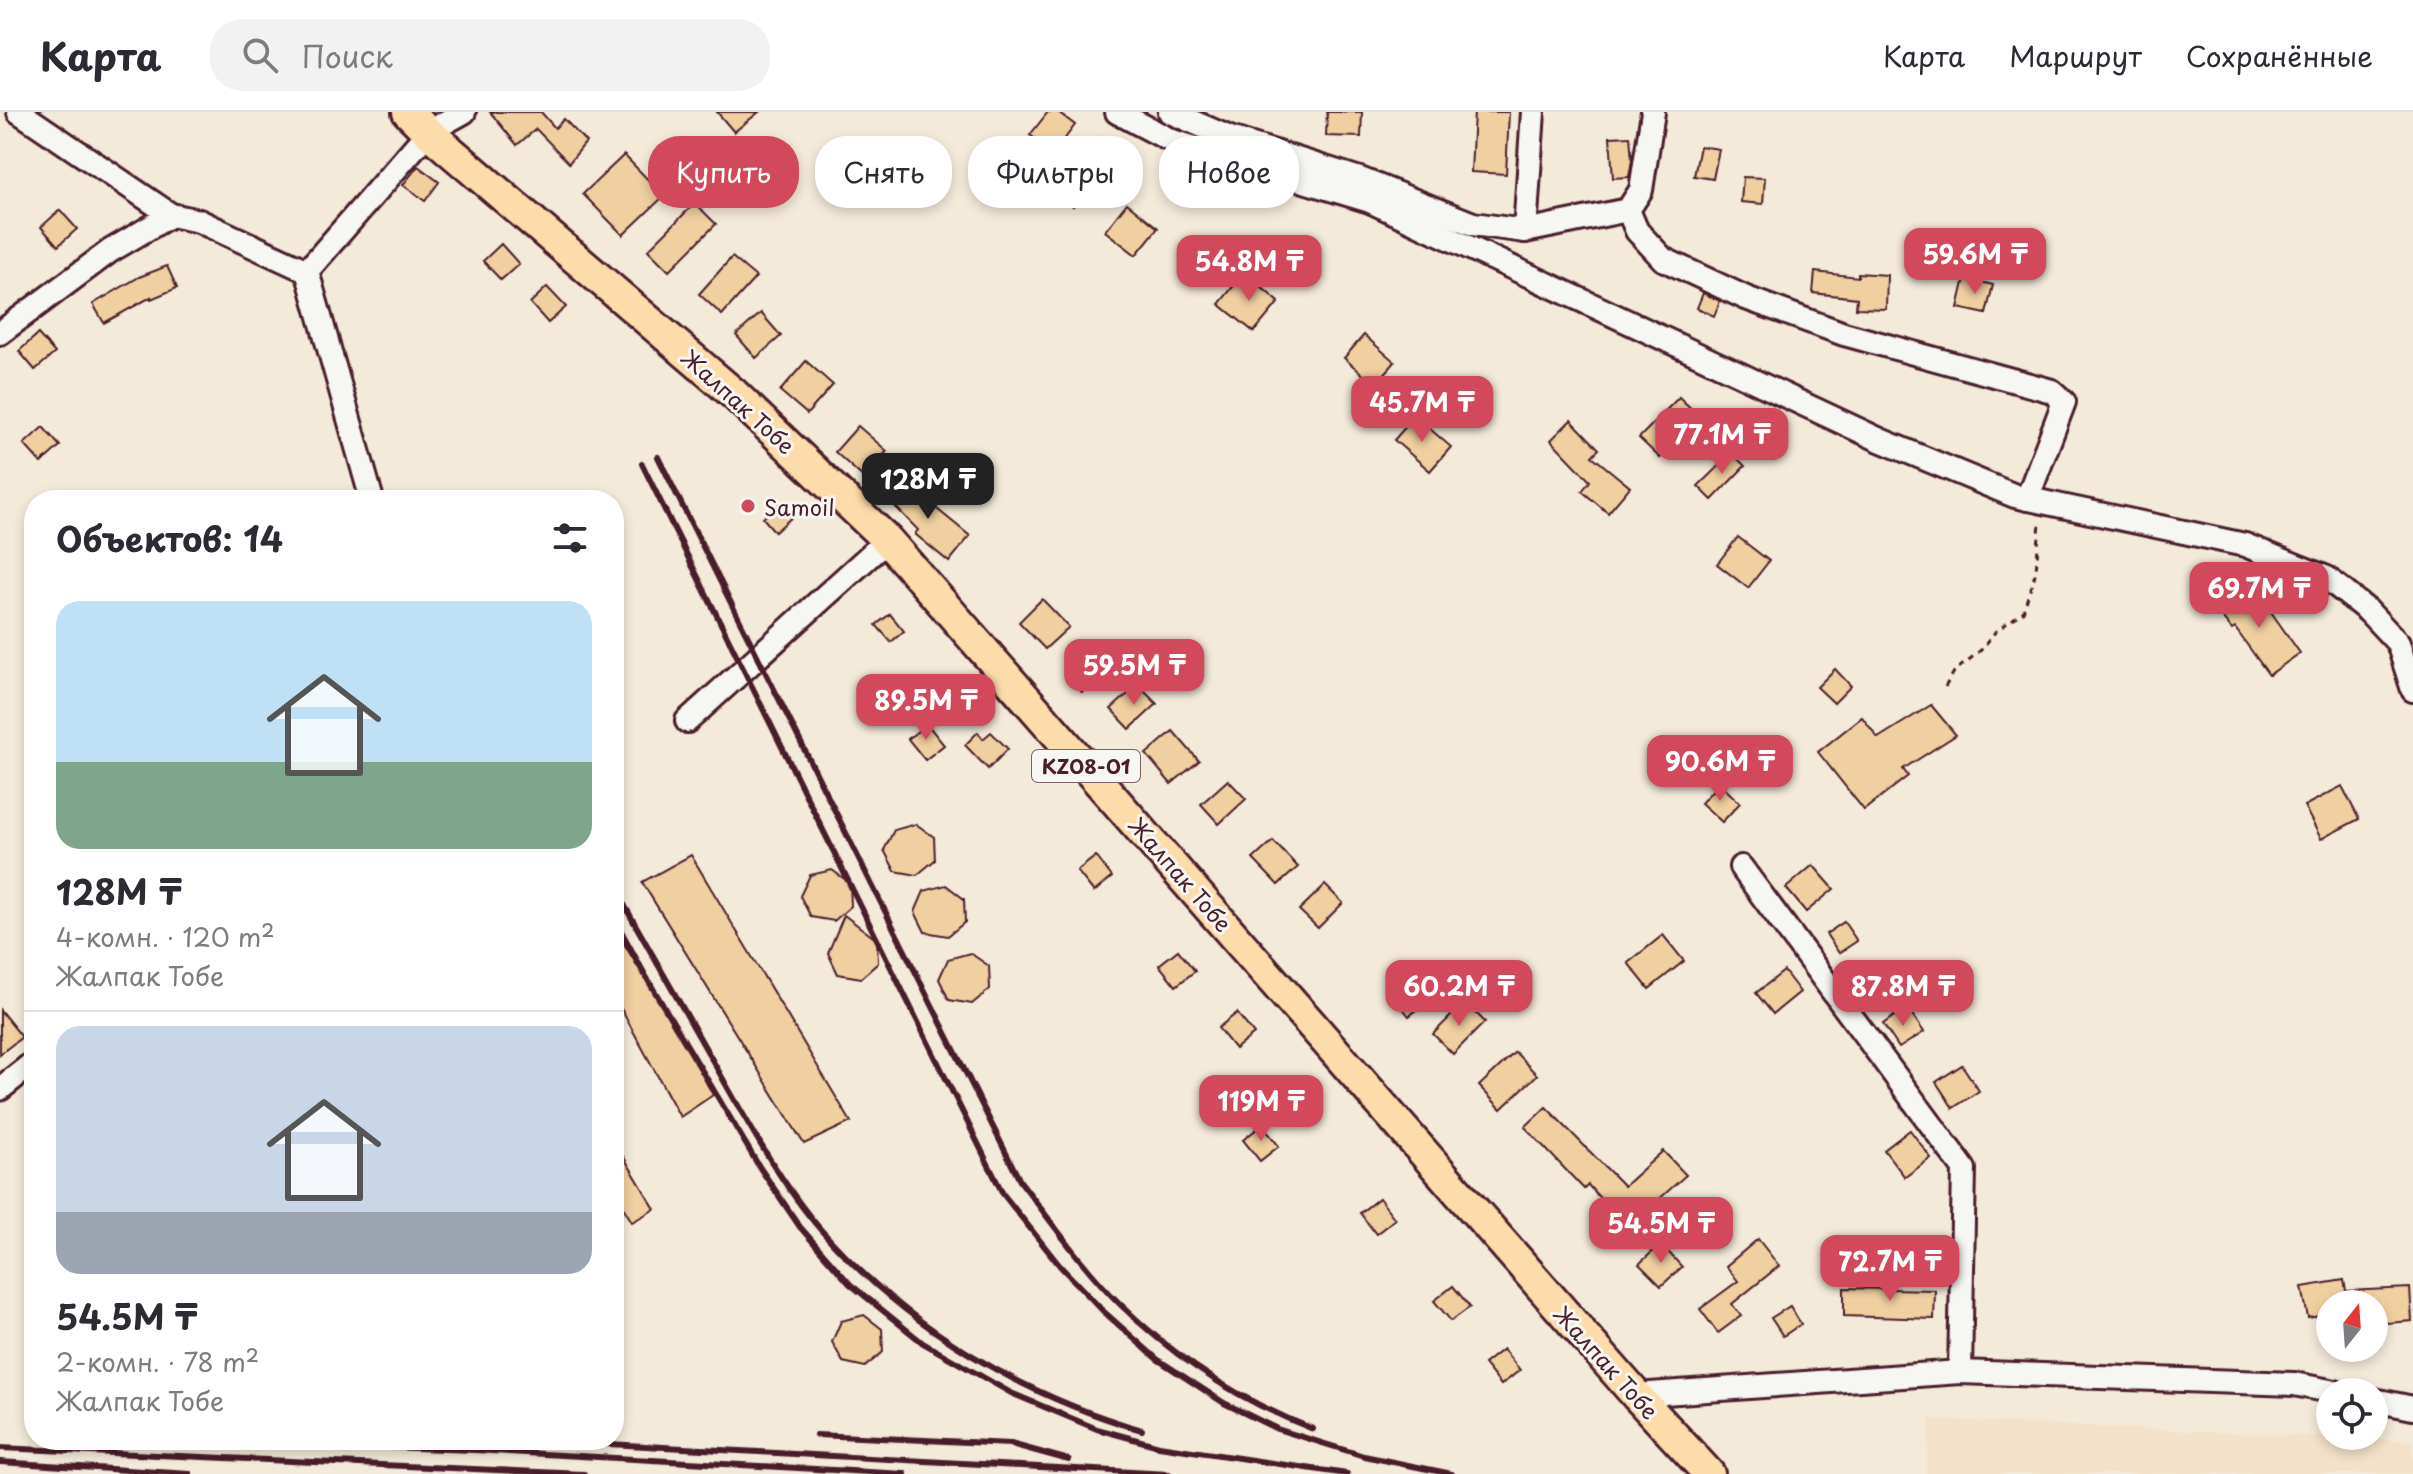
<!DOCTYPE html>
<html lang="ru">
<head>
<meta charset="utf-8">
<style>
	body { margin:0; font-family:"Playpen Sans",sans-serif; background:#f2f2f3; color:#2b2b33; height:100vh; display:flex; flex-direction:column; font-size:30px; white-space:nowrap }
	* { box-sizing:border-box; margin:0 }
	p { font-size:26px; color:#7c7c81 }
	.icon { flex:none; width:44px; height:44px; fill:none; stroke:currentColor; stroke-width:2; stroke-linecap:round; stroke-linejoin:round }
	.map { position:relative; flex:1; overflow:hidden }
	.sheet { position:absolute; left:24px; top:378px; width:600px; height:960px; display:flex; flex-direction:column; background:#fff; border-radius:32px; box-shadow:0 4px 12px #0003 }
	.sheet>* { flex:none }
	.hud { position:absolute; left:648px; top:24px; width:760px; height:72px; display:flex; gap:16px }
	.needle { width:52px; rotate:17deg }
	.tools { position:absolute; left:2316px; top:1178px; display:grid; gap:16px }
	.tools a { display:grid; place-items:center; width:72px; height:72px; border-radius:50%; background:#fff; box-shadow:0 4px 12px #0003; font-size:40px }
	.price { position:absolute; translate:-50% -68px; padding:0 18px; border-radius:16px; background:#d1495b; color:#fff; font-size:26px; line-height:52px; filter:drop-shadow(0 2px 4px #0008) }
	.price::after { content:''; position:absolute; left:50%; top:48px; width:24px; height:18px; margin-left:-12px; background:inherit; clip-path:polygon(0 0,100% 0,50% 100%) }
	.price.active { background:#222; color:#fff }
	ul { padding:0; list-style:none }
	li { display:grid; align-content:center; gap:16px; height:424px; padding:0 32px }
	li+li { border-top:2px solid #e1e1e2 }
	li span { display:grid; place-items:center; height:248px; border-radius:24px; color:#555 }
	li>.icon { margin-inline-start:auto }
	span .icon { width:144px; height:144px; fill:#fffc; stroke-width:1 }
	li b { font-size:34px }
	h2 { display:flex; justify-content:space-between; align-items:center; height:96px; padding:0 32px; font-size:34px }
	.chip { padding:0 28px; border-radius:32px; background:#fff; box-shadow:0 4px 12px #0003; font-size:28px; line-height:72px }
	.chip.active { background:#d1495b; color:#fff }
	header { display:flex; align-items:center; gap:48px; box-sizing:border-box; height:112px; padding:0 40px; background:#fff; border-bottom:2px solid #e1e1e2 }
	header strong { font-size:38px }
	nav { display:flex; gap:44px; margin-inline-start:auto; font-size:28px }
	.search { width:560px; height:72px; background:#f2f2f3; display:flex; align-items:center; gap:20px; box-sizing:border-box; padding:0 28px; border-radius:32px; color:#7c7c81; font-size:30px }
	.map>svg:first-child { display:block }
</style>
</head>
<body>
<header>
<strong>Карта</strong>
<div class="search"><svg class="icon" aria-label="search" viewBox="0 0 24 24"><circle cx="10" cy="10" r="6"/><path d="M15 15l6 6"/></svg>Поиск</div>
<nav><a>Карта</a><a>Маршрут</a><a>Сохранённые</a></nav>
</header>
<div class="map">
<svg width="2413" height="1362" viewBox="0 0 2413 1362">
	<rect width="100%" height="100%" fill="#f4eada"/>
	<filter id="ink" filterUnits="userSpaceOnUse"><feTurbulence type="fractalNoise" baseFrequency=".0125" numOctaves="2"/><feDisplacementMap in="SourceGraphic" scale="16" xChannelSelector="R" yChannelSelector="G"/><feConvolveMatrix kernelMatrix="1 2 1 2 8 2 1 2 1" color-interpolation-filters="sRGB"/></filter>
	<g filter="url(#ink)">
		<path fill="#f3e2c9" d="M 1930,1307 L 2413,1329 L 2413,1362 L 1926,1362 Z"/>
		<g fill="#f0cfa1" stroke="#4a1f2b" stroke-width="2">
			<path d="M 490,0 L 541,0 L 555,16 L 564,7 L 586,30 L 569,51 L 536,17 L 517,33 Z"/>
			<path d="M 717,0 L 759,0 L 734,20 Z"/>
			<path d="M 1048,0 L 1058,0 L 1075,13 L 1054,41 L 1030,23 Z"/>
			<path d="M 1327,0 L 1362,0 L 1361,25 L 1326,24 Z"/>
			<path d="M 1474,0 L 1509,0 L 1506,62 L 1471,60 Z"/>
			<path d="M 1630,24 L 1632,48 L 1629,65 L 1613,66 L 1610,25 Z"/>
			<path d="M 1102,26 L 1118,39 L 1073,94 L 1057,81 Z"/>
			<path d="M 1700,34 L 1719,37 L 1713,67 L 1694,64 Z"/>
			<path d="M 624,43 L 664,84 L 623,123 L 583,82 Z"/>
			<path d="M 418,54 L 439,70 L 425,89 L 403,73 Z"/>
			<path d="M 1743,65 L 1765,66 L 1763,92 L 1741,90 Z"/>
			<path d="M 695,91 L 716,112 L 669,159 L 648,138 Z"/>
			<path d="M 1127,91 L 1158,116 L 1136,143 L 1105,119 Z"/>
			<path d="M 60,98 L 77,117 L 58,134 L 41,115 Z"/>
			<path d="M 501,132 L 519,152 L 501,168 L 483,149 Z"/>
			<path d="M 732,145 L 756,165 L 722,203 L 699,182 Z"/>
			<path d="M 167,154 L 177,176 L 151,187 L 151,185 L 104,211 L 93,192 L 139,165 Z"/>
			<path d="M 1815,160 L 1858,165 L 1858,161 L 1887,163 L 1886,197 L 1856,196 L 1857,186 L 1813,181 Z"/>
			<path d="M 1244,161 L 1279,190 L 1254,220 L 1219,192 Z"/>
			<path d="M 1965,166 L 1993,173 L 1986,202 L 1958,196 Z"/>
			<path d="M 547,175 L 566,195 L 548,211 L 530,191 Z"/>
			<path d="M 1703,181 L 1720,189 L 1714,204 L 1697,196 Z"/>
			<path d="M 761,201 L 781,224 L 756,246 L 736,223 Z"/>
			<path d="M 38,222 L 55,241 L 35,258 L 19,239 Z"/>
			<path d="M 1364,223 L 1395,250 L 1375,273 L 1344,246 Z"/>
			<path d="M 806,249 L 833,273 L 807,302 L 780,279 Z"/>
			<path d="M 1679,285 L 1699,304 L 1660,346 L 1639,326 Z"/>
			<path d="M 1415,304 L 1451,335 L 1430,359 L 1394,328 Z"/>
			<path d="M 1571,308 L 1599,337 L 1592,344 L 1630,375 L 1608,401 L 1582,379 L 1590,369 L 1551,328 Z"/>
			<path d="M 858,314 L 887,339 L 864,366 L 835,340 Z"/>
			<path d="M 43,315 L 60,334 L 41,351 L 24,332 Z"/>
			<path d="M 1732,341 L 1745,354 L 1712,388 L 1698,374 Z"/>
			<path d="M 906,366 L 937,397 L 970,424 L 949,450 L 915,422 L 918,418 L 886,385 Z"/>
			<path d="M 779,391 L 792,405 L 775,420 L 763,406 Z"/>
			<path d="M 1738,425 L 1769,449 L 1748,476 L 1717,452 Z"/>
			<path d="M 2252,473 L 2300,541 L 2269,563 L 2235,516 L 2232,518 L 2217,500 Z"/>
			<path d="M 1042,487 L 1069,515 L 1045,537 L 1019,510 Z"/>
			<path d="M 890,502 L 904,519 L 891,530 L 876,513 Z"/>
			<path d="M 1089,538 L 1107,559 L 1082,580 L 1064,559 Z"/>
			<path d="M 1835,557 L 1851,574 L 1834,591 L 1817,575 Z"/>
			<path d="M 1138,573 L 1157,592 L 1130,617 L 1111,597 Z"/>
			<path d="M 1931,593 L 1956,623 L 1903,657 L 1908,664 L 1864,698 L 1818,640 L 1862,605 L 1878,626 Z"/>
			<path d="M 927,612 L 944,633 L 925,648 L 908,627 Z"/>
			<path d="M 1173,619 L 1199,649 L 1171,672 L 1146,642 Z"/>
			<path d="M 978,620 L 983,627 L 991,620 L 1008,637 L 988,657 L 965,633 Z"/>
			<path d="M 1228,668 L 1246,687 L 1219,712 L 1201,692 Z"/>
			<path d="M 1719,671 L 1740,691 L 1722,710 L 1701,691 Z"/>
			<path d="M 2342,674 L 2359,707 L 2321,727 L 2304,694 Z"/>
			<path d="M 916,712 L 934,725 L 935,748 L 917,763 L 895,759 L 884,738 L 894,718 Z"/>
			<path d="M 1273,729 L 1298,755 L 1278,773 L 1253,747 Z"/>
			<path d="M 691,743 L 851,1010 L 804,1032 L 642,770 Z"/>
			<path d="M 1096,744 L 1112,765 L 1094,780 L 1077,759 Z"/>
			<path d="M 1813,753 L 1834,777 L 1806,800 L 1786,776 Z"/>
			<path d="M 832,758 L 850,771 L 851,794 L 834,809 L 811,805 L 800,784 L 810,763 Z"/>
			<path d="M 946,773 L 964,787 L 965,810 L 948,824 L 925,820 L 915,800 L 924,779 Z"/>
			<path d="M 1325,773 L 1343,791 L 1318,816 L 1299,798 Z"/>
			<path d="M 614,802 L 713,983 L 680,1005 L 614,884 Z"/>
			<path d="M 844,803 L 877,828 L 878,851 L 861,866 L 838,862 L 828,841 Z"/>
			<path d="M 1844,810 L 1857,829 L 1839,841 L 1826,822 Z"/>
			<path d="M 1663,823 L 1684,849 L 1649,877 L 1628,851 Z"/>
			<path d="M 1178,838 L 1195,859 L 1176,874 L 1159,853 Z"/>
			<path d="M 970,841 L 989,854 L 990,877 L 972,892 L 949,888 L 939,867 L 948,847 Z"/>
			<path d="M 1877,851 L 1892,871 L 1862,893 L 1848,872 Z"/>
			<path d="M 1427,857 L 1444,877 L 1409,904 L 1393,884 Z"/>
			<path d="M 1784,859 L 1800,880 L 1773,902 L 1756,881 Z"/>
			<path d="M 1465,890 L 1485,910 L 1453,942 L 1433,922 Z"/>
			<path d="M 1907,895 L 1924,920 L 1899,936 L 1883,912 Z"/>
			<path d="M 0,898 L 22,925 L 0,942 Z"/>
			<path d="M 1237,901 L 1254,922 L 1235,937 L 1218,916 Z"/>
			<path d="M 1515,940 L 1537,963 L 1501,997 L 1479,974 Z"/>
			<path d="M 1962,953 L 1979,979 L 1953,996 L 1936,970 Z"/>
			<path d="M 1546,995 L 1624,1074 L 1663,1039 L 1686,1063 L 1627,1116 L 1588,1073 L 1584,1077 L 1525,1015 Z"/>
			<path d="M 1262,1013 L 1279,1034 L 1260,1049 L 1243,1028 Z"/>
			<path d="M 1910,1018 L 1931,1046 L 1905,1065 L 1884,1038 Z"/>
			<path d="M 614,1029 L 655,1097 L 632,1110 L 614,1080 Z"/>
			<path d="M 1379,1086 L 1395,1107 L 1376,1122 L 1360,1101 Z"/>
			<path d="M 1758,1127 L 1779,1154 L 1732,1192 L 1741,1204 L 1718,1221 L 1700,1197 L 1738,1169 L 1726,1154 Z"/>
			<path d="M 1661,1132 L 1682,1155 L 1661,1174 L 1639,1152 Z"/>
			<path d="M 2344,1168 L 2346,1179 L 2410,1176 L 2412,1209 L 2374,1212 L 2374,1192 L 2330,1192 L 2330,1202 L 2308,1206 L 2302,1175 Z"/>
			<path d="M 1453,1174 L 1470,1195 L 1451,1209 L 1434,1189 Z"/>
			<path d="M 1844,1176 L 1935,1178 L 1934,1207 L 1844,1204 Z"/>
			<path d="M 1790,1194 L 1801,1212 L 1783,1224 L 1771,1206 Z"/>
			<path d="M 864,1203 L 882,1217 L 883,1240 L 865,1255 L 843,1250 L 832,1230 L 841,1209 Z"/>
			<path d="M 1503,1237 L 1520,1258 L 1501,1273 L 1484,1252 Z"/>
		</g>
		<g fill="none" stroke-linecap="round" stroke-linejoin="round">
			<g stroke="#4a1f2b" stroke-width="28">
				<g id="minor">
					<path d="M 19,0 L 171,103 L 199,109 L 307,159 L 428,20 L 464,0"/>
					<path d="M 1117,0 L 1172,29 L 1370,89 L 1880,328 L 2015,384 L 2245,433 L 2327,466 L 2368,499 L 2398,531 L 2413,578"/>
					<path d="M 1170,0 L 1230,26 L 1360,67 L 1473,112 L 1525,119 L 1628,98 L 1641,78 L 1653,0"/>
					<path d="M 1628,98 L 1637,119 L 1663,147 L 1746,186 L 1844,222 L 2052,279 L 2064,290 L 2027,387"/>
					<path d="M 1525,119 L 1533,0"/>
					<path d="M 307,159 L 372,388"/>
					<path d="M 0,221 L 110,139 L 171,103"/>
					<path d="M 687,609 L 887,428"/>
					<path d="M 1741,755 L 1964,1057 L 1960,1260"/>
					<path d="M 0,977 L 34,950"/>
					<path d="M 1636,1283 L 1960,1260 L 2294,1272 L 2335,1280"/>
					<path d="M 2374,1288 L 2413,1296"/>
				</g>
			</g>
			<g stroke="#4a1f2b" stroke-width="36">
				<path id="major" d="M 408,0 L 428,20 L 734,282 L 887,428 L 1636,1283 L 1709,1362"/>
			</g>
			<path stroke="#4a1f2b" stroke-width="3" stroke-dasharray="6 6" stroke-linecap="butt" d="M 1945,575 L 1954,560 L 1981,538 L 1996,519 L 2023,500 L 2036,459 L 2040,410"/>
			<use href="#minor" stroke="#f6f6f2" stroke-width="22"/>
			<use href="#major" stroke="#fddcac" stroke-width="30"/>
			<g stroke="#4a1f2b" stroke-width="6">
				<path d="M 658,345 L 1020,1069 C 1052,1110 1082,1155 1120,1192 C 1176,1247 1240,1289 1313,1317"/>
				<path d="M 642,352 L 1003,1082 L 1060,1154 L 1103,1199 L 1157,1247 L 1224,1291 L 1277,1317 L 1364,1344 L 1452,1362"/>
				<path d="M 614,775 C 649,837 684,899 719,960 C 749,1013 782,1073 821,1118 C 906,1214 1020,1283 1142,1318"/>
				<path d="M 614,811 L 760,1056 L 800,1115 L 850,1172 L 923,1231 L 1011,1281 L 1097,1317 L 1159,1334 L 1347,1362"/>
				<path d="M 816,1323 L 1011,1332 L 1069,1348"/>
				<path d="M 182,1328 L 474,1338 L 905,1362"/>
				<path d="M 532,1328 L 1169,1362"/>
				<path d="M 0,1336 L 584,1362"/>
				<path d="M 0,1350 L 190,1362"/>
			</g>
		</g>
	</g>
	<circle fill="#d1495b" stroke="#f6f6f2" stroke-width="3" cx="748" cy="394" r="8"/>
	<g text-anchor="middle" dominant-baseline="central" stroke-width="6" stroke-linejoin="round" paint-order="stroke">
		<rect fill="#f6f6f2" stroke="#7e6067" stroke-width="2" x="1032" y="638" width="108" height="32" rx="6"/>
		<g font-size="20" font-weight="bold" fill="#4a1f2b">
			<text x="1086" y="654">KZ08-01</text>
		</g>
		<g font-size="22" fill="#4a1f2b" stroke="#f6f6f2">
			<text transform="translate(739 289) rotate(42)">Жалпак Тобе</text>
			<text transform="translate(1181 762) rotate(49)">Жалпак Тобе</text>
			<text transform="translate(1607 1250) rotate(48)">Жалпак Тобе</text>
		</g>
		<g font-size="22" fill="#4a1f2b" stroke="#f6f6f2" text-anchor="start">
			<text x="764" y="394">Samoil</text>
		</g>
	</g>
</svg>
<div class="tools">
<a><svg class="needle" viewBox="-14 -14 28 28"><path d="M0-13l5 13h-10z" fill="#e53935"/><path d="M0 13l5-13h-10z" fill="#7c7c81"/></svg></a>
<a><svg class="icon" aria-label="locate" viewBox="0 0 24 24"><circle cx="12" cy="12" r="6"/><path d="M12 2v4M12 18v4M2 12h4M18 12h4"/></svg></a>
</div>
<b class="price" style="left:1975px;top:184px">59.6M ₸</b>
<b class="price" style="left:1249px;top:191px">54.8M ₸</b>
<b class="price" style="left:1422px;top:332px">45.7M ₸</b>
<b class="price" style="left:1722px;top:364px">77.1M ₸</b>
<b class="price active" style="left:928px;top:409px">128M ₸</b>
<b class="price" style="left:2259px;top:518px">69.7M ₸</b>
<b class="price" style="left:1134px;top:595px">59.5M ₸</b>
<b class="price" style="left:926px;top:630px">89.5M ₸</b>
<b class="price" style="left:1720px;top:691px">90.6M ₸</b>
<b class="price" style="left:1459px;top:916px">60.2M ₸</b>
<b class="price" style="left:1903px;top:916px">87.8M ₸</b>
<b class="price" style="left:1261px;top:1031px">119M ₸</b>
<b class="price" style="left:1661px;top:1153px">54.5M ₸</b>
<b class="price" style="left:1890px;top:1191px">72.7M ₸</b>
<div class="hud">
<a class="chip active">Купить</a>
<a class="chip">Снять</a>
<a class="chip">Фильтры</a>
<a class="chip">Новое</a>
</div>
<section class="sheet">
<h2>Объектов: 14<svg class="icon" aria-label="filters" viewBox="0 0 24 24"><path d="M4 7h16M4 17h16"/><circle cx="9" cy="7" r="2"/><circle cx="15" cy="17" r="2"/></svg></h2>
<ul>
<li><span style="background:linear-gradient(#bfe0f5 65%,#7fa58c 0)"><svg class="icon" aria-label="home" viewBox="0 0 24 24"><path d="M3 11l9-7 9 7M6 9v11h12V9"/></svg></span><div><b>128M ₸</b><p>4-комн. · 120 m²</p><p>Жалпак Тобе</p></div></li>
<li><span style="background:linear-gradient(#c9d6e8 75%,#9aa5b1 0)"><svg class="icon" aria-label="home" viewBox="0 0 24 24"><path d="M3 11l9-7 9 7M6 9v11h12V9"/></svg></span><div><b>54.5M ₸</b><p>2-комн. · 78 m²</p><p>Жалпак Тобе</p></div></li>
</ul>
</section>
</div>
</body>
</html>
